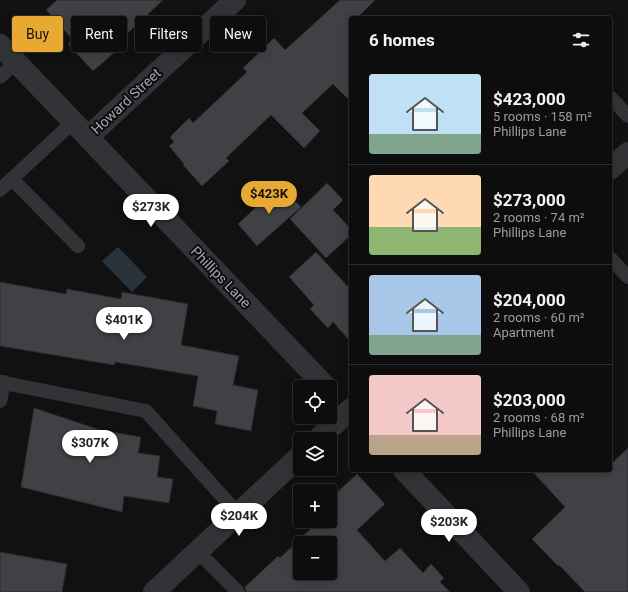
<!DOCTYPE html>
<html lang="en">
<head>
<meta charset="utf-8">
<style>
	body { margin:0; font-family:Roboto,sans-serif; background:#1b1b1c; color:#f1f3f6; height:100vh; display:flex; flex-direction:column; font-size:15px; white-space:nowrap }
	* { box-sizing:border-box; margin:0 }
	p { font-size:13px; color:#9a9c9e }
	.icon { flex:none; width:22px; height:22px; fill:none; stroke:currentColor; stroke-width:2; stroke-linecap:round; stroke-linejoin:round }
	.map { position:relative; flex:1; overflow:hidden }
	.side { position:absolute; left:349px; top:16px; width:263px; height:456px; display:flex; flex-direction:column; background:#0d0d0e; border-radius:4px; box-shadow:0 2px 10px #0003,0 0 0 1px #2d2d2e }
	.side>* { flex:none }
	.guide { position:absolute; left:12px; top:16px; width:277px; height:36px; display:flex; gap:8px }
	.buttons { position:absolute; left:293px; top:380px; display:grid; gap:8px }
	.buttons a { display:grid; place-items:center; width:44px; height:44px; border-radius:4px; background:#0d0d0e; box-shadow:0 2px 10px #0003,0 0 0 1px #2d2d2e; font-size:20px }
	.price { position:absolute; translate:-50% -34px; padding:0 9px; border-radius:14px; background:#fff; color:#222; font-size:13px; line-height:26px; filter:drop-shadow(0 1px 2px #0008) }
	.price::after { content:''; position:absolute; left:50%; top:24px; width:12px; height:9px; margin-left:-6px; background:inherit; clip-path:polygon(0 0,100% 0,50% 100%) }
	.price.on { background:#e8a932; color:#111 }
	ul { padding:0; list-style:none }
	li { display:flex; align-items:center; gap:12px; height:100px; padding:0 20px }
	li+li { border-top:1px solid #2d2d2e }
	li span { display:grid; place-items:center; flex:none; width:112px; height:80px; border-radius:4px; color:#555 }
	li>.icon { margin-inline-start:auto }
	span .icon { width:48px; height:48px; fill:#fffc; stroke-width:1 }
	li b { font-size:17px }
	h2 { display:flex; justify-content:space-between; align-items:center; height:48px; padding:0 20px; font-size:17px }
	.pill { padding:0 14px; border-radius:4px; background:#0d0d0e; box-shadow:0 2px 10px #0003,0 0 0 1px #2d2d2e; font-size:14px; line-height:36px }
	.pill.on { background:#e8a932; color:#111 }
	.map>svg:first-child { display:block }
</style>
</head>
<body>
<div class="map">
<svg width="628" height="592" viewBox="0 0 628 592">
	<rect width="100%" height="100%" fill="#111112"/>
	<path fill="#2b333a" d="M 118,247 L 147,277 L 132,292 L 102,261 Z"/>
	<g fill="#404145" stroke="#2b2b2e" fill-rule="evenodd">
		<path d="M 57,0 L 163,0 L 113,47 L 116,51 L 93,71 L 68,44 L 73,40 L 46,10 Z"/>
		<path d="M 340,0 L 375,0 L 357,18 L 351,18 L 351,102 L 333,84 L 302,113 L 320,131 L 304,148 L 271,115 L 226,158 L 229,161 L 202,186 L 183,165 L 184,164 L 169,146 L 174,142 L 170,137 L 189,118 L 193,123 L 247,72 L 243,68 L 274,38 L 285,50 Z"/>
		<path d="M 327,183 L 343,200 L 333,210 L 351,229 L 351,235 L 326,258 L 290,219 Z"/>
		<path d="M 280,185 L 301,207 L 257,246 L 238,224 Z"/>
		<path d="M 316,252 L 351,290 L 351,342 L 333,322 L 328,328 L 310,309 L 314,305 L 289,277 Z"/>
		<path d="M 0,282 L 66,294 L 67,289 L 121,299 L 122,292 L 188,304 L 181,345 L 239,356 L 233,385 L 258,390 L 251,431 L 215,424 L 217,411 L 193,406 L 198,376 L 115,362 L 114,365 L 0,346 Z"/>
		<path d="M 34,408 L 100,430 L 141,437 L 138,453 L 160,456 L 157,477 L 173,479 L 169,503 L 124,496 L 122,512 L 21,487 Z"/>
		<path d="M 628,448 L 628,592 L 585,592 L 559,565 L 558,566 L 532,539 L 565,507 L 531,470 L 610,470 L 610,465 Z"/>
		<path d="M 357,474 L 385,504 L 357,530 L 385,561 L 400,548 L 423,573 L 431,564 L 444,578 L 440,582 L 450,592 L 246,592 L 245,587 L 278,556 L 280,558 L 319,521 L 330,521 L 330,499 ZM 300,543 L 330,543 L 330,573 L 300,573 Z"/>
		<path d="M 0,552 L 67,564 L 62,592 L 0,592 Z"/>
	</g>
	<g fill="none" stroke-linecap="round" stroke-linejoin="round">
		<g stroke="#323337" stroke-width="14">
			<path d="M 0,77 L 16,62"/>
			<path d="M 610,97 L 628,116"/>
			<path d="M 12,179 L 78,246"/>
			<path d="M 0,190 L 73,122"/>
			<path d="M 610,258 L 628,277"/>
			<path d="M 0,382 L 146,411 L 238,514"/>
			<path d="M 0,401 L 4,382"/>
			<path d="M 198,552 L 238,592"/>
		</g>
		<g stroke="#323337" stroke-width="22">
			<path d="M 0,45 L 326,387"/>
			<path d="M 88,137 L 235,0"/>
			<path d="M 610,169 L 628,153"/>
			<path d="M 318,439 L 351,409"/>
			<path d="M 404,470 L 519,592"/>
			<path d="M 154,592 L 300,456"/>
		</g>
	</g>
	<g text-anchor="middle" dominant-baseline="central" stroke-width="4" stroke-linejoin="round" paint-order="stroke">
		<g font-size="14" fill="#a2a7b2" stroke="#0c0c0d">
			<text transform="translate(126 101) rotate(-43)">Howard Street</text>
			<text transform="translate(221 277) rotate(46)">Phillips Lane</text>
		</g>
	</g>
</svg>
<div class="buttons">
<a><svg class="icon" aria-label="locate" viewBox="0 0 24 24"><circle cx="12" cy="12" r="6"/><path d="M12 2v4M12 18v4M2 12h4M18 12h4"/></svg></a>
<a><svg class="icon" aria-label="layers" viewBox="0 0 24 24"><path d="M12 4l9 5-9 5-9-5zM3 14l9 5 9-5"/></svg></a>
<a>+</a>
<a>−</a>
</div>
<b class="price on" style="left:269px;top:215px">$423K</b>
<b class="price" style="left:151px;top:228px">$273K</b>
<b class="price" style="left:124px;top:341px">$401K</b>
<b class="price" style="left:90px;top:464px">$307K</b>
<b class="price" style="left:239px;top:537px">$204K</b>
<b class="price" style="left:449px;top:543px">$203K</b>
<div class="guide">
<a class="pill on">Buy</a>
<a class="pill">Rent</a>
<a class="pill">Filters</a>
<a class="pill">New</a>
</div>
<section class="side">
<h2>6 homes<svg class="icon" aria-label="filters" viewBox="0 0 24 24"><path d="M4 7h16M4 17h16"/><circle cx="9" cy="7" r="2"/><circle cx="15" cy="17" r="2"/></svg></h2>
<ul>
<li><span style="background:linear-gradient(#bfe0f5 75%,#7fa58c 0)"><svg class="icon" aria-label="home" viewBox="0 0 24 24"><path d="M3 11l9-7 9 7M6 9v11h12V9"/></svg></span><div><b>$423,000</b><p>5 rooms · 158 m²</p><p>Phillips Lane</p></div></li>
<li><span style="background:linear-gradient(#ffd9b3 65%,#8fb573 0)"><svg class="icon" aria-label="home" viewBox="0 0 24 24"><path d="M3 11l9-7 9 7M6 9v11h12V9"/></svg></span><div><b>$273,000</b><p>2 rooms · 74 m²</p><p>Phillips Lane</p></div></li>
<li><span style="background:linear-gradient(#a9c7e8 75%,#7fa58c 0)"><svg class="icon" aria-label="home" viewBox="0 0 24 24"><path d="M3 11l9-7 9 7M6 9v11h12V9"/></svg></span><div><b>$204,000</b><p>2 rooms · 60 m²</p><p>Apartment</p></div></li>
<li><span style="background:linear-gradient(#f6c9c9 75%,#b9a48a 0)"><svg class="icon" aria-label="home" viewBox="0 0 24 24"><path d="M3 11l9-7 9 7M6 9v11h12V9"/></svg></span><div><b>$203,000</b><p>2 rooms · 68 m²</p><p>Phillips Lane</p></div></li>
</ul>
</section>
</div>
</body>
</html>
